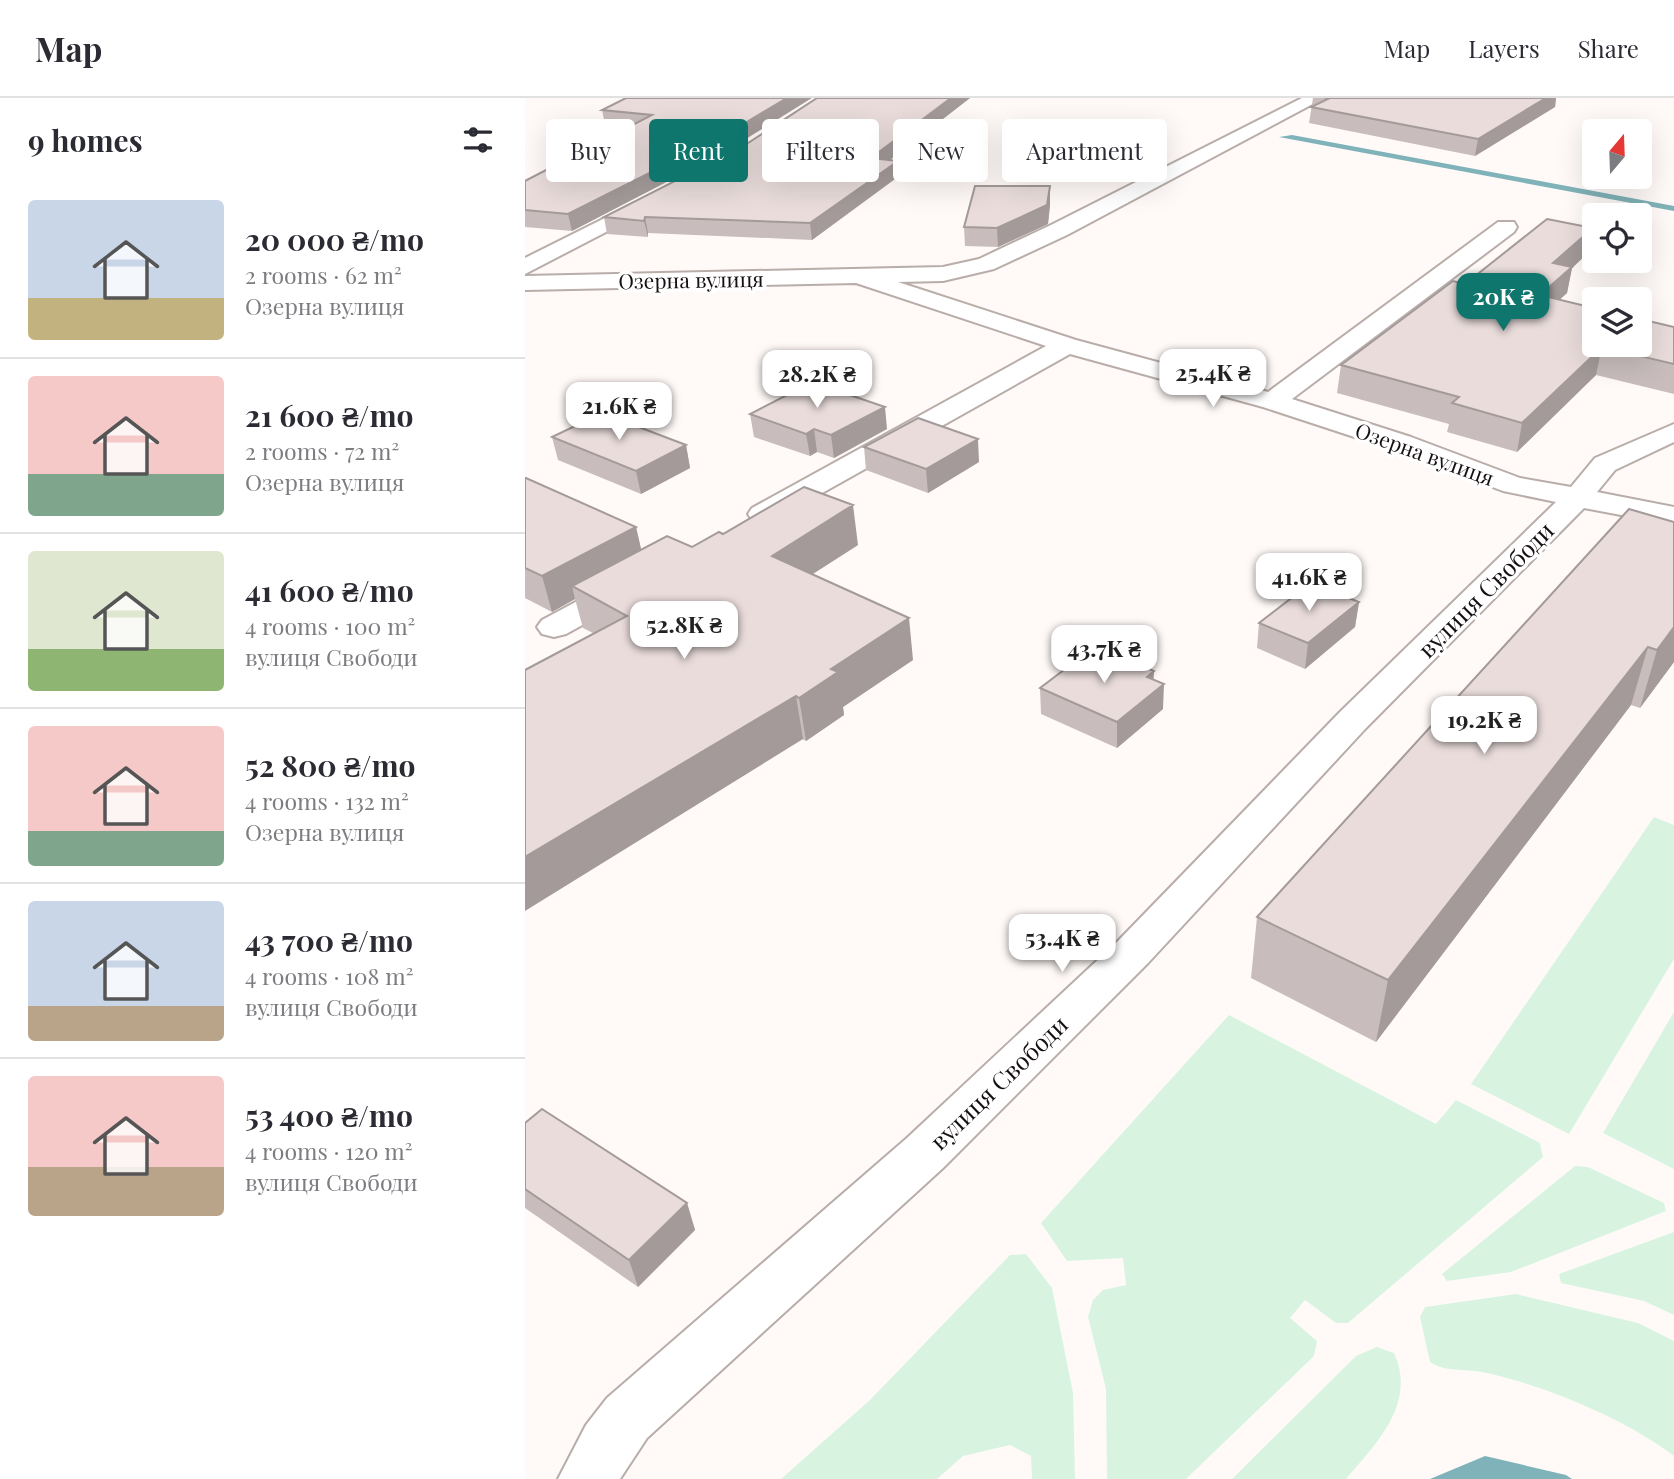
<!DOCTYPE html>
<html lang="en">
<head>
<meta charset="utf-8">
<style>
	body { margin:0; font-family:"Playfair Display",serif; background:#f7f7f7; color:#2b2b33; height:100vh; display:flex; flex-direction:column; font-size:26px; white-space:nowrap }
	* { box-sizing:border-box; margin:0 }
	p { font-size:23px; color:#7c7c81 }
	.icon { flex:none; width:38px; height:38px; fill:none; stroke:currentColor; stroke-width:2; stroke-linecap:round; stroke-linejoin:round }
	.map { position:relative; flex:1; overflow:hidden }
	.details { display:flex; flex-direction:column; background:#fff; width:525px }
	.details>* { flex:none }
	.top-card { position:absolute; left:21px; top:21px; width:665px; height:63px; display:flex; gap:14px }
	.needle { width:46px; rotate:19deg }
	.fabs { position:absolute; left:1057px; top:21px; display:grid; gap:14px }
	.fabs a { display:grid; place-items:center; width:70px; height:70px; border-radius:7px; background:#fff; box-shadow:0 7px 28px #0002; font-size:35px }
	.price { position:absolute; translate:-50% -60px; padding:0 16px; border-radius:14px; background:#fff; color:#222; font-size:23px; line-height:46px; filter:drop-shadow(0 2px 4px #0008) }
	.price::after { content:''; position:absolute; left:50%; top:42px; width:21px; height:16px; margin-left:-10px; background:inherit; clip-path:polygon(0 0,100% 0,50% 100%) }
	.price.on { background:#0f766e; color:#fff }
	ul { padding:0; list-style:none }
	li { display:flex; align-items:center; gap:21px; height:175px; padding:0 28px }
	li+li { border-top:2px solid #e1e1e2 }
	li span { display:grid; place-items:center; flex:none; width:196px; height:140px; border-radius:7px; color:#555 }
	li>.icon { margin-inline-start:auto }
	span .icon { width:84px; height:84px; fill:#fffc; stroke-width:1 }
	li b { font-size:30px }
	h2 { display:flex; justify-content:space-between; align-items:center; height:84px; padding:0 28px; font-size:30px }
	.chip { padding:0 24px; border-radius:7px; background:#fff; box-shadow:0 7px 28px #0002; font-size:24px; line-height:63px }
	.chip.on { background:#0f766e; color:#fff }
	header { display:flex; align-items:center; gap:42px; box-sizing:border-box; height:98px; padding:0 35px; background:#fff; border-bottom:2px solid #e1e1e2 }
	header strong { font-size:33px }
	nav { display:flex; gap:38px; margin-inline-start:auto; font-size:24px }
	main { display:flex; flex:1; min-height:0 }
	.map>svg:first-child { display:block }
</style>
</head>
<body>
<header>
<strong>Map</strong>
<nav><a>Map</a><a>Layers</a><a>Share</a></nav>
</header>
<main>
<section class="details">
<h2>9 homes<svg class="icon" aria-label="filters" viewBox="0 0 24 24"><path d="M4 7h16M4 17h16"/><circle cx="9" cy="7" r="2"/><circle cx="15" cy="17" r="2"/></svg></h2>
<ul>
<li><span style="background:linear-gradient(#c9d6e8 70%,#c2b280 0)"><svg class="icon" aria-label="home" viewBox="0 0 24 24"><path d="M3 11l9-7 9 7M6 9v11h12V9"/></svg></span><div><b>20 000 ₴/mo</b><p>2 rooms · 62 m²</p><p>Озерна вулиця</p></div></li>
<li><span style="background:linear-gradient(#f6c9c9 70%,#7fa58c 0)"><svg class="icon" aria-label="home" viewBox="0 0 24 24"><path d="M3 11l9-7 9 7M6 9v11h12V9"/></svg></span><div><b>21 600 ₴/mo</b><p>2 rooms · 72 m²</p><p>Озерна вулиця</p></div></li>
<li><span style="background:linear-gradient(#dfe7d0 70%,#8fb573 0)"><svg class="icon" aria-label="home" viewBox="0 0 24 24"><path d="M3 11l9-7 9 7M6 9v11h12V9"/></svg></span><div><b>41 600 ₴/mo</b><p>4 rooms · 100 m²</p><p>вулиця Свободи</p></div></li>
<li><span style="background:linear-gradient(#f6c9c9 75%,#7fa58c 0)"><svg class="icon" aria-label="home" viewBox="0 0 24 24"><path d="M3 11l9-7 9 7M6 9v11h12V9"/></svg></span><div><b>52 800 ₴/mo</b><p>4 rooms · 132 m²</p><p>Озерна вулиця</p></div></li>
<li><span style="background:linear-gradient(#c9d6e8 75%,#b9a48a 0)"><svg class="icon" aria-label="home" viewBox="0 0 24 24"><path d="M3 11l9-7 9 7M6 9v11h12V9"/></svg></span><div><b>43 700 ₴/mo</b><p>4 rooms · 108 m²</p><p>вулиця Свободи</p></div></li>
<li><span style="background:linear-gradient(#f6c9c9 65%,#b9a48a 0)"><svg class="icon" aria-label="home" viewBox="0 0 24 24"><path d="M3 11l9-7 9 7M6 9v11h12V9"/></svg></span><div><b>53 400 ₴/mo</b><p>4 rooms · 120 m²</p><p>вулиця Свободи</p></div></li>
</ul>
</section>
<div class="map">
<svg width="1149" height="1381" viewBox="0 0 1149 1381">
	<rect width="100%" height="100%" fill="#fffaf8"/>
	<g fill="#d8f4e1">
		<path d="M 1129,719 L 1149,727 L 1149,861 L 1044,1036 L 946,986 Z"/>
		<path d="M 1149,914 L 1149,1071 L 1078,1035 Z"/>
		<path d="M 704,917 L 911,1026 L 931,1002 L 1015,1045 L 1018,1059 L 823,1225 L 811,1225 L 780,1202 L 765,1220 L 792,1243 L 789,1258 L 661,1381 L 582,1381 L 581,1291 L 563,1219 L 568,1202 L 578,1192 L 601,1187 L 598,1160 L 542,1163 L 516,1125 Z"/>
		<path d="M 1050,1068 L 1063,1069 L 1139,1105 L 1141,1113 L 986,1174 L 922,1183 L 917,1176 Z"/>
		<path d="M 1149,1134 L 1149,1217 L 1119,1203 L 1036,1185 L 1034,1176 Z"/>
		<path d="M 501,1156 L 527,1190 L 548,1295 L 550,1381 L 507,1381 L 506,1358 L 485,1347 L 438,1358 L 412,1381 L 256,1381 L 345,1302 L 485,1157 Z"/>
		<path d="M 991,1196 L 1113,1225 L 1149,1243 L 1149,1358 C 1101,1321 1021,1288 962,1275 C 942,1270 922,1275 905,1264 L 895,1219 L 900,1209 Z"/>
		<path d="M 852,1249 L 869,1255 C 892,1305 852,1345 821,1381 L 707,1381 L 831,1258 Z"/>
	</g>
	<g fill="#80b3b9">
		<path d="M 767,37 L 1149,108 L 1149,113 L 754,39 Z"/>
		<path d="M 960,1358 L 1041,1377 L 1047,1381 L 905,1381 Z"/>
	</g>
	<g fill="none" stroke-linecap="round" stroke-linejoin="round">
		<g stroke="#b8ada9" stroke-width="4">
			<g id="minor">
				<path d="M 777,0 L 799,0 L 542,137 L 469,171 L 418,183 L 373,184 L 551,242 L 743,294 L 973,124 L 989,124 L 992,129 L 989,134 L 767,301 L 886,339 L 995,380 L 1046,389 L 1070,360 L 1149,326 L 1149,344 L 1090,372 L 1072,394 L 1149,409 L 1149,427 L 1059,410 L 841,630 L 623,865 L 418,1070 L 122,1340 L 95,1381 L 33,1381 L 61,1327 L 82,1300 L 382,1040 L 593,843 L 815,614 L 1031,404 L 978,393 L 866,351 L 738,309 L 545,256 L 249,422 L 238,425 L 227,422 L 223,416 L 227,410 L 521,248 L 331,185 L 0,192 L 0,178 L 418,169 L 454,161 L 526,127 Z"/>
				<path d="M 126,97 L 133,99 L 136,103 L 133,107 L 0,176 L 0,160 Z"/>
				<path d="M 99,481 L 110,484 L 115,491 L 110,498 L 41,536 L 29,539 L 17,536 L 12,529 L 17,522 L 88,484 Z"/>
			</g>
		</g>
		<use href="#minor" fill="#fff" fill-rule="evenodd"/>
	</g>
	<g fill="#c8bdbc">
		<path d="M 101,0 L 203,52 L 47,133 L 0,129 L 0,83 L 105,29 L 80,26 L 77,12 Z"/>
		<path d="M 292,0 L 445,0 L 365,62 L 373,63 L 374,78 L 287,142 L 123,135 L 123,139 L 82,136 L 79,119 L 217,49 Z"/>
		<path d="M 788,0 L 1031,0 L 1030,9 L 950,58 L 784,25 Z"/>
		<path d="M 525,88 L 525,107 L 523,126 L 473,149 L 440,148 L 439,129 Z"/>
		<path d="M 1063,155 L 1047,170 L 1042,195 L 1034,202 L 1149,229 L 1149,296 L 1071,277 L 992,354 L 922,334 L 924,326 L 812,295 L 816,267 L 940,186 Z"/>
		<path d="M 225,316 L 362,331 L 309,360 L 292,354 L 285,358 L 229,339 Z"/>
		<path d="M 27,339 L 161,347 L 165,370 L 116,396 L 33,362 Z"/>
		<path d="M 339,349 L 454,364 L 403,395 L 341,372 Z"/>
		<path d="M 0,380 L 111,429 L 116,451 L 167,449 L 198,436 L 333,447 L 288,476 L 388,562 L 318,609 L 319,617 L 281,643 L 58,530 L 50,501 L 27,514 L 0,500 Z"/>
		<path d="M 1104,411 L 1149,564 L 1115,610 L 1106,607 L 851,944 L 726,880 L 732,819 Z"/>
		<path d="M 834,504 L 830,529 L 780,571 L 732,550 L 734,525 Z"/>
		<path d="M 580,560 L 629,573 L 628,581 L 638,611 L 592,650 L 516,616 L 515,590 Z"/>
		<path d="M 0,1025 L 162,1105 L 170,1132 L 113,1189 L 0,1110 Z"/>
	</g>
	<g fill="#a39a99">
		<path d="M 262,0 L 287,0 L 203,52 L 47,133 L 43,116 Z"/>
		<path d="M 426,0 L 445,0 L 348,75 L 346,60 Z"/>
		<path d="M 1021,0 L 1031,0 L 1030,9 L 950,58 L 953,41 Z"/>
		<path d="M 373,63 L 374,78 L 287,142 L 285,125 Z"/>
		<path d="M 525,88 L 525,107 L 523,126 L 473,149 L 472,130 Z"/>
		<path d="M 120,119 L 123,135 L 123,139 L 119,123 Z"/>
		<path d="M 1068,130 L 1063,155 L 1047,170 L 1042,195 L 1010,224 L 1015,197 L 1028,165 Z"/>
		<path d="M 1077,249 L 1071,277 L 992,354 L 997,325 Z"/>
		<path d="M 360,309 L 362,331 L 309,360 L 306,337 Z"/>
		<path d="M 289,331 L 292,354 L 285,358 L 281,336 Z"/>
		<path d="M 453,341 L 454,364 L 403,395 L 401,371 Z"/>
		<path d="M 161,347 L 165,370 L 116,396 L 111,373 Z"/>
		<path d="M 328,407 L 333,447 L 253,498 L 247,458 Z"/>
		<path d="M 111,429 L 119,464 L 47,488 L 50,501 L 27,514 L 17,478 Z"/>
		<path d="M 834,504 L 830,529 L 780,571 L 783,545 Z"/>
		<path d="M 384,520 L 388,562 L 318,609 L 319,617 L 281,643 L 274,600 L 306,571 Z"/>
		<path d="M 1149,529 L 1149,564 L 1115,610 L 1132,552 Z"/>
		<path d="M 1123,549 L 1106,607 L 851,944 L 863,882 Z"/>
		<path d="M 629,573 L 628,594 L 639,586 L 638,611 L 592,650 L 592,624 L 622,579 Z"/>
		<path d="M 271,598 L 278,641 L 0,813 L 0,759 Z"/>
		<path d="M 162,1105 L 170,1132 L 113,1189 L 104,1162 Z"/>
	</g>
	<g fill="#e9dcdb" stroke="#a39a99" stroke-width="2">
		<path d="M 101,0 L 262,0 L 200,37 L 43,116 L 0,112 L 0,83 L 127,17 L 77,12 Z"/>
		<path d="M 292,0 L 426,0 L 346,60 L 373,63 L 285,125 L 120,119 L 119,123 L 79,119 L 217,49 Z"/>
		<path d="M 800,0 L 1021,0 L 953,41 L 786,9 L 803,1 Z"/>
		<path d="M 450,88 L 525,88 L 522,107 L 472,130 L 439,129 Z"/>
		<path d="M 1022,121 L 1068,130 L 1028,165 L 1047,169 L 1015,197 L 1069,210 L 1069,247 L 1115,247 L 1115,221 L 1149,229 L 1149,266 L 1077,249 L 997,325 L 927,305 L 934,299 L 816,267 L 928,183 L 940,186 Z"/>
		<path d="M 287,284 L 360,309 L 306,337 L 289,331 L 281,336 L 225,316 Z"/>
		<path d="M 77,315 L 161,347 L 111,373 L 27,339 Z"/>
		<path d="M 393,320 L 453,341 L 401,371 L 339,349 Z"/>
		<path d="M 0,380 L 1,380 L 111,429 L 17,478 L 0,470 Z"/>
		<path d="M 279,389 L 328,407 L 247,458 L 384,520 L 306,571 L 313,574 L 274,600 L 271,598 L 0,759 L 0,572 L 102,518 L 47,488 L 142,438 L 167,449 L 194,434 L 198,436 Z"/>
		<path d="M 1104,411 L 1149,424 L 1149,529 L 1132,552 L 1123,549 L 863,882 L 732,819 Z"/>
		<path d="M 786,485 L 834,504 L 783,545 L 734,525 Z"/>
		<path d="M 564,553 L 580,560 L 586,555 L 629,573 L 622,579 L 639,586 L 592,624 L 515,590 Z"/>
		<path d="M 17,1011 L 162,1105 L 104,1162 L 0,1091 L 0,1025 Z"/>
	</g>
	<g text-anchor="middle" dominant-baseline="central" stroke-width="7" stroke-linejoin="round" paint-order="stroke">
		<g font-size="21" fill="#151110" stroke="#fff">
			<text transform="translate(166 181) rotate(-1)">Озерна вулиця</text>
			<text transform="translate(900 355) rotate(20)">Озерна вулиця</text>
		</g>
		<g font-size="24" fill="#151110" stroke="#fff">
			<text transform="translate(960 491) rotate(-45)">вулиця Свободи</text>
			<text transform="translate(473 984) rotate(-44)">вулиця Свободи</text>
		</g>
	</g>
</svg>
<div class="fabs">
<a><svg class="needle" viewBox="-14 -14 28 28"><path d="M0-13l5 13h-10z" fill="#e53935"/><path d="M0 13l5-13h-10z" fill="#7c7c81"/></svg></a>
<a><svg class="icon" aria-label="locate" viewBox="0 0 24 24"><circle cx="12" cy="12" r="6"/><path d="M12 2v4M12 18v4M2 12h4M18 12h4"/></svg></a>
<a><svg class="icon" aria-label="layers" viewBox="0 0 24 24"><path d="M12 4l9 5-9 5-9-5zM3 14l9 5 9-5"/></svg></a>
</div>
<b class="price on" style="left:978px;top:235px">20K ₴</b>
<b class="price" style="left:688px;top:311px">25.4K ₴</b>
<b class="price" style="left:292px;top:312px">28.2K ₴</b>
<b class="price" style="left:94px;top:344px">21.6K ₴</b>
<b class="price" style="left:784px;top:515px">41.6K ₴</b>
<b class="price" style="left:159px;top:563px">52.8K ₴</b>
<b class="price" style="left:579px;top:587px">43.7K ₴</b>
<b class="price" style="left:959px;top:658px">19.2K ₴</b>
<b class="price" style="left:537px;top:876px">53.4K ₴</b>
<div class="top-card">
<a class="chip">Buy</a>
<a class="chip on">Rent</a>
<a class="chip">Filters</a>
<a class="chip">New</a>
<a class="chip">Apartment</a>
</div>
</div>
</main>
</body>
</html>
